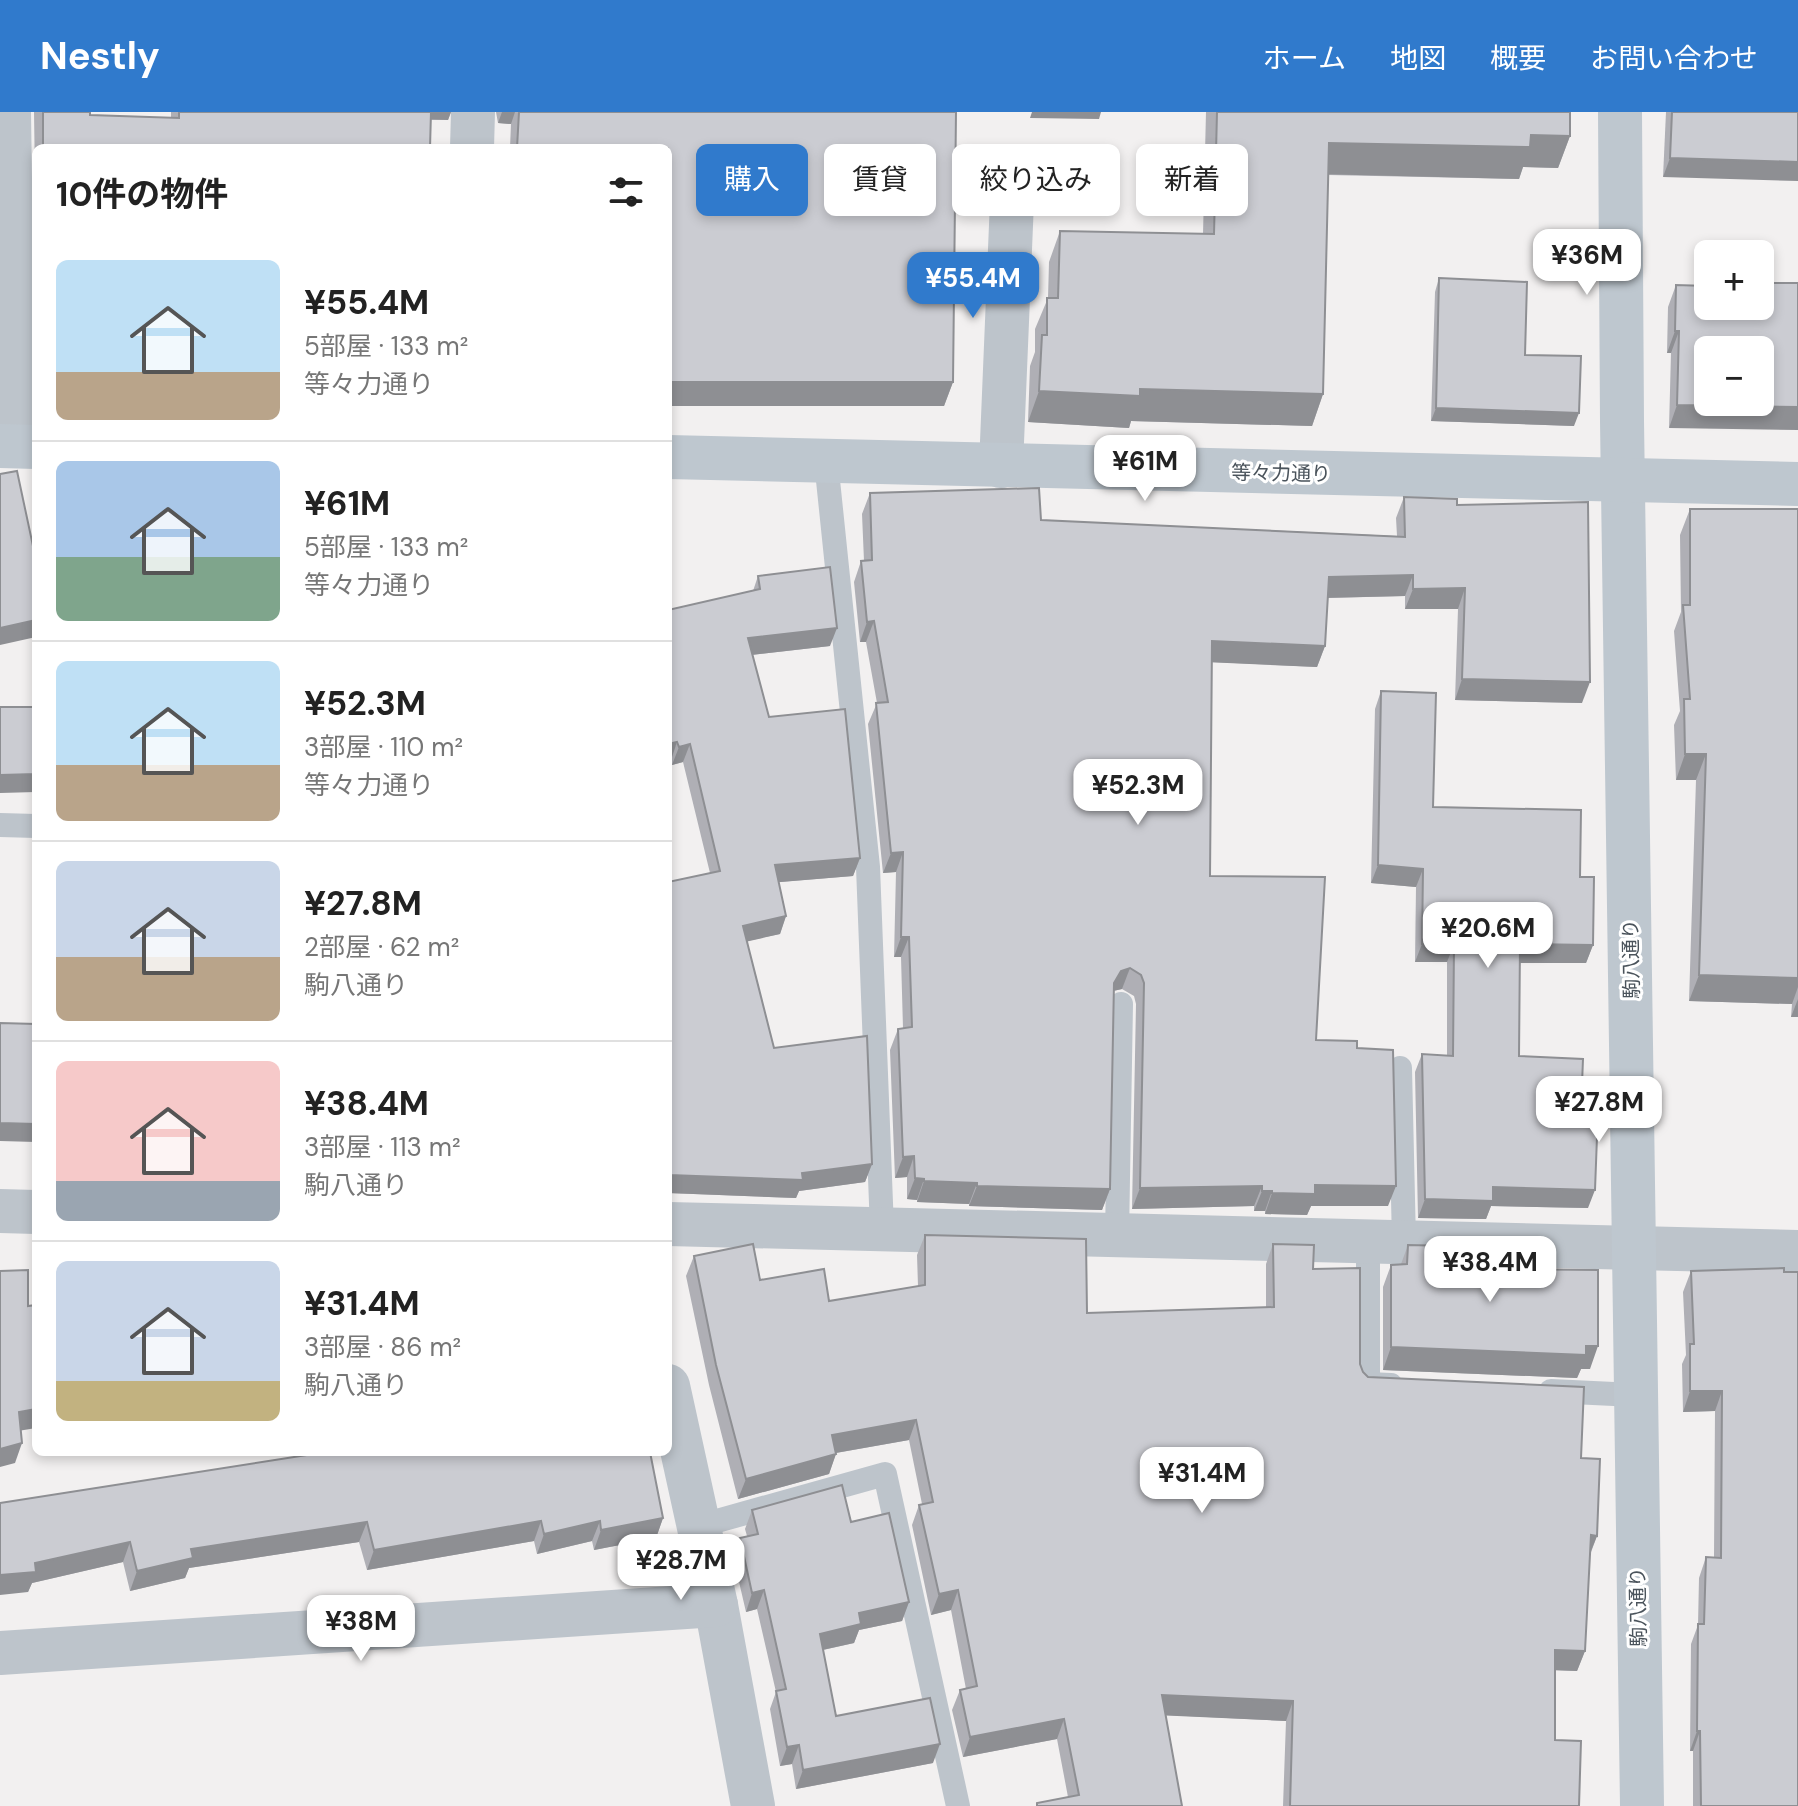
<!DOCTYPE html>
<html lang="ja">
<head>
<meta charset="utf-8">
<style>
	body { margin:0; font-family:"DM Sans","Noto Sans JP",sans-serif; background:#f2f2f2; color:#222; height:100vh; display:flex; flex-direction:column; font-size:30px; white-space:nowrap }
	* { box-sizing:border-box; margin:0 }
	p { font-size:26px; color:#767676 }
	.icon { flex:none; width:44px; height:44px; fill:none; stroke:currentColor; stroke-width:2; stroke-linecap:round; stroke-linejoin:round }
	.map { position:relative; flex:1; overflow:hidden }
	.side { position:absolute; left:32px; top:32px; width:640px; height:1312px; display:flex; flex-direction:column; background:#fff; border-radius:12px; box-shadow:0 4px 12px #0003 }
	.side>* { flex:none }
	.top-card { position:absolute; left:696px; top:32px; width:760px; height:72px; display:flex; gap:16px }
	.buttons { position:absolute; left:1694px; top:128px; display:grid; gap:16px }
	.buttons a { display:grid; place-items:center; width:80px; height:80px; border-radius:12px; background:#fff; box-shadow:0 4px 12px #0003; font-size:40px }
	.price { position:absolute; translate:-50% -68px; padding:0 18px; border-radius:16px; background:#fff; color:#222; font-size:26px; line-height:52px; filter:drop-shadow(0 2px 4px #0008) }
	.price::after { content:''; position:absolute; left:50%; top:48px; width:24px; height:18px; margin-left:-12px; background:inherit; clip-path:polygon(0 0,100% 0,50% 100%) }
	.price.on { background:#307acc; color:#fff }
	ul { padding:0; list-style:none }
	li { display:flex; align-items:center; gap:24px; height:200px; padding:0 24px }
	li+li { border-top:2px solid #e0e0e0 }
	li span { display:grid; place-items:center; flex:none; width:224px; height:160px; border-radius:12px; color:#555 }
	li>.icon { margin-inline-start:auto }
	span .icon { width:96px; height:96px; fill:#fffc; stroke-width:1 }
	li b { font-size:34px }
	h2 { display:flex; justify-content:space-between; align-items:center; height:96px; padding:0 24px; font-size:34px }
	.chip { padding:0 28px; border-radius:12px; background:#fff; box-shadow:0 4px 12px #0003; font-size:28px; line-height:72px }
	.chip.on { background:#307acc; color:#fff }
	header { display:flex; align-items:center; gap:48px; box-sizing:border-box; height:112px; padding:0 40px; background:#307acc; color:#fff }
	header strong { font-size:38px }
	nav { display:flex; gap:44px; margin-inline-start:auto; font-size:28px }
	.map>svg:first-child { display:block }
</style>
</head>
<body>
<header>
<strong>Nestly</strong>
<nav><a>ホーム</a><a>地図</a><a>概要</a><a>お問い合わせ</a></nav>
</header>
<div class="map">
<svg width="1798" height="1694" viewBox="0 0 1798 1694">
	<rect width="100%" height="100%" fill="#f2f0f0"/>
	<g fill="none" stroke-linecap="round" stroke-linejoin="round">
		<g stroke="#bdc4cb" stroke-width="24">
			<path d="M 826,349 L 868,755 L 882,1117"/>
			<path d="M 0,713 L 36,714"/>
			<path d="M 1400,956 L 1404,1130"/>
			<path d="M 1117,1124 L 1121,892"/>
			<path d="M 1368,1129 L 1368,1272 L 1391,1273"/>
			<path d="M 1551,1279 L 1635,1283"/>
			<path d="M 699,1414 L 885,1362 L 958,1694"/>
		</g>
		<g stroke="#bdc4cb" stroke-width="44">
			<path d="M 9,0 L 14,334"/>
			<path d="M 472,36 L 473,0"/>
			<path d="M 1001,354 L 1013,65"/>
			<path d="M 0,1099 L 36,1100"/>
			<path d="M 668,1112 L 1798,1140"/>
			<path d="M 668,1274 L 716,1493 L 753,1694"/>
			<path d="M 0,1541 L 716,1493"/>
		</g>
		<g stroke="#bec7cf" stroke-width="44">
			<path d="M 1620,0 L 1622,309 L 1642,1694"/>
			<path d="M 0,334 L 36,335"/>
			<path d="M 668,345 L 1798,372"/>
		</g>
	</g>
	<g fill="#afafb5">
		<path d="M 34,0 L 90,0 L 90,3 L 171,6 L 171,0 L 451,0 L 448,8 L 431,8 L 430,36 L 36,36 L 36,133 Z"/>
		<path d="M 496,0 L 956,0 L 953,270 L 944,294 L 668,294 L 668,36 L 510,36 L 511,12 L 498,11 Z"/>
		<path d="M 1206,0 L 1570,0 L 1570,24 L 1558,56 L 1523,55 L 1519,67 L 1328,63 L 1323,282 L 1312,314 L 1131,309 L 1129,316 L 1028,310 L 1030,254 L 1035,240 L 1035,217 L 1048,186 L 1049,150 L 1060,119 L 1203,122 Z"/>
		<path d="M 1666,0 L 1798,0 L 1663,65 Z"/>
		<path d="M 1439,166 L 1525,243 L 1574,314 L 1431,309 L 1435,180 Z"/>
		<path d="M 1771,171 L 1798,171 L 1669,316 L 1671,241 L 1667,241 L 1668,195 L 1676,173 L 1769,176 Z"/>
		<path d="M 870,381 L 1041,408 L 1397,424 L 1396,406 L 1404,385 L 1457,393 L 1582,591 L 1455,588 L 1458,497 L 1405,497 L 1405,484 L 1327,486 L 1325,534 L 1317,555 L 1212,550 L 1210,764 L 1316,928 L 1357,936 L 1388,1094 L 1311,1094 L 1307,1103 L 1265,1102 L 1265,1099 L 1254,1099 L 1254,1094 L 1132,1097 L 1136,892 L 1134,884 L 1122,877 L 1113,879 L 1110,1077 L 1102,1098 L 969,1094 L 969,1092 L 917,1090 L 917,1088 L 907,1087 L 907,1065 L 895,1066 L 890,938 L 898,917 L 903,916 L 901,845 L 894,845 L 896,760 L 883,761 L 868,612 L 877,591 L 866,530 L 860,530 L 854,470 L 861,449 L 864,449 L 862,402 Z"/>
		<path d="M 1690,397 L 1798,397 L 1798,905 L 1791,905 L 1792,892 L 1689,889 L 1696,668 L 1676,668 L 1674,613 L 1680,599 L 1674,519 L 1681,500 L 1680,423 Z"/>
		<path d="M 758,464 L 830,534 L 752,543 L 769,605 L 860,746 L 853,764 L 779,770 L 786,804 L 780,822 L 747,829 L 774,936 L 872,1052 L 865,1070 L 799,1079 L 796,1086 L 668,1081 L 668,770 L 710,761 L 683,650 L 672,653 L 671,648 L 668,648 L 753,479 Z"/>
		<path d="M 1381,579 L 1433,695 L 1580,765 L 1593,833 L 1586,851 L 1520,851 L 1519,944 L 1581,998 L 1588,1096 L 1491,1094 L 1486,1107 L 1418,1106 L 1415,960 L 1422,942 L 1447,944 L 1447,850 L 1415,850 L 1416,775 L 1371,771 L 1375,597 Z"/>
		<path d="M 925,1123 L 1087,1201 L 1266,1195 L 1266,1152 L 1273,1132 L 1313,1157 L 1360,1252 L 1363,1260 L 1368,1265 L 1581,1346 L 1597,1424 L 1590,1443 L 1585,1539 L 1577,1559 L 1555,1558 L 1555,1628 L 1579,1694 L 1283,1694 L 1286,1609 L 1166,1603 L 1182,1694 L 1036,1694 L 1037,1691 L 1068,1685 L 1057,1627 L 963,1645 L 952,1598 L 960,1578 L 966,1577 L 951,1498 L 931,1503 L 912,1413 L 919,1393 L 922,1392 L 909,1328 L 836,1341 L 829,1362 L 738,1387 L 709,1273 L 686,1164 L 694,1144 L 760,1168 L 829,1189 L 918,1174 L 917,1143 Z"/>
		<path d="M 1408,1133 L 1493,1157 L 1590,1257 L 1581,1257 L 1577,1266 L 1383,1258 L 1383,1175 L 1391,1153 L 1401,1152 Z"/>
		<path d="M 1784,1156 L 1798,1694 L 1693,1694 L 1693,1639 L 1690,1639 L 1691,1532 L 1698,1513 L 1699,1466 L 1706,1445 L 1714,1445 L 1715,1299 L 1683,1300 L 1682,1252 L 1686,1243 L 1683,1180 L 1691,1159 Z"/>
		<path d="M 0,1391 L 663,1406 L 656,1426 L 594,1438 L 592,1429 L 537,1442 L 534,1429 L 367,1458 L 359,1430 L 189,1456 L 185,1466 L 130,1479 L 123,1450 L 32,1471 L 28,1480 Z"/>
		<path d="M 752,1398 L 851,1410 L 909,1490 L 902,1509 L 859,1518 L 854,1531 L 823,1538 L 836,1604 L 933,1651 L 796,1677 L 792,1652 L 780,1654 L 770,1597 L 776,1580 L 757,1497 L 746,1500 L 733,1444 L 740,1426 L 747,1424 L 745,1417 Z"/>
	</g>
	<g fill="#8e8f93">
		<path d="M 426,0 L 451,0 L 448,8 L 423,7 Z"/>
		<path d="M 502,0 L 515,0 L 511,12 L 498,11 Z"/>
		<path d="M 1032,0 L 1101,0 L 1099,7 L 1030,6 Z"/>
		<path d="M 1531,23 L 1570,24 L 1558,56 L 1523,55 L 1519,67 L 1317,62 L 1329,31 Z"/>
		<path d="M 1670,46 L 1798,50 L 1798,69 L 1663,65 Z"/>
		<path d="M 1675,219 L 1679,219 L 1671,241 L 1667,241 Z"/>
		<path d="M 668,270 L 953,270 L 944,294 L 668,294 Z"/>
		<path d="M 1140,277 L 1323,282 L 1312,314 L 1131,309 L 1129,316 L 1028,310 L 1039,279 Z"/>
		<path d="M 1677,293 L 1798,295 L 1798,318 L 1669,316 Z"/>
		<path d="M 1436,296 L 1579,301 L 1574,314 L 1431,309 Z"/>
		<path d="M 1413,463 L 1405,484 L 1321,486 L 1329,465 Z"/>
		<path d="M 1465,476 L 1458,497 L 1405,497 L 1413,477 Z"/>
		<path d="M 36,508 L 36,525 L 0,533 L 0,516 Z"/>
		<path d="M 874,509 L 866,530 L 860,530 L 867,510 Z"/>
		<path d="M 837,516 L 830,534 L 741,544 L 748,526 Z"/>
		<path d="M 1212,529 L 1325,534 L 1317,555 L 1205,550 Z"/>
		<path d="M 1462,567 L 1590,570 L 1582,591 L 1455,588 Z"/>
		<path d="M 677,630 L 671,648 L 668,648 L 668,632 Z"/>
		<path d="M 690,632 L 683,650 L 672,653 L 679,635 Z"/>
		<path d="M 1685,642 L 1706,642 L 1696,668 L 1676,668 Z"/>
		<path d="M 36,662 L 36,680 L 0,681 L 0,663 Z"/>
		<path d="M 903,740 L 896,760 L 883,761 L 891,741 Z"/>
		<path d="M 860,746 L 853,764 L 769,771 L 775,753 Z"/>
		<path d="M 1378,753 L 1423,757 L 1416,775 L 1371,771 Z"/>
		<path d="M 786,804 L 780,822 L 736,832 L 743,814 Z"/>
		<path d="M 901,825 L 909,825 L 901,845 L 894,845 Z"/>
		<path d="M 1422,832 L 1454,832 L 1447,850 L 1415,850 Z"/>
		<path d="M 1520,832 L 1593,833 L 1586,851 L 1514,851 Z"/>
		<path d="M 1130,856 L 1122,877 L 1113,879 L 1114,871 L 1121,859 Z"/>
		<path d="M 1699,863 L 1798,866 L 1798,875 L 1792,892 L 1689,889 Z"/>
		<path d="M 1798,887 L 1798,905 L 1791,905 Z"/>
		<path d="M 0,1011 L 36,1012 L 36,1030 L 0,1029 Z"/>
		<path d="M 914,1044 L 907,1065 L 895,1066 L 903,1045 Z"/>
		<path d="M 872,1052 L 865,1070 L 799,1079 L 796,1086 L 668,1081 L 669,1063 L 802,1061 Z"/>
		<path d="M 915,1066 L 924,1067 L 917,1088 L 907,1087 Z"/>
		<path d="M 924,1069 L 977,1071 L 969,1092 L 917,1090 Z"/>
		<path d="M 1315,1073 L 1396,1074 L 1388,1094 L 1311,1094 L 1307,1103 L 1265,1102 L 1272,1081 Z"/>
		<path d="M 977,1074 L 1110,1077 L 1102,1098 L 969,1094 Z"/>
		<path d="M 1262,1074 L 1254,1094 L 1132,1097 L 1140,1076 Z"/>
		<path d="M 1493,1075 L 1595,1078 L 1588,1096 L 1491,1094 L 1486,1107 L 1418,1106 L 1425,1087 Z"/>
		<path d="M 1262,1079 L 1272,1079 L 1265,1099 L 1254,1099 Z"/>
		<path d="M 1598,1234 L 1590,1257 L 1581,1257 L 1577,1266 L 1383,1258 L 1391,1235 Z"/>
		<path d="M 1690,1279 L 1722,1279 L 1715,1299 L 1683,1300 Z"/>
		<path d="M 36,1297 L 36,1316 L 12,1320 L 19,1300 Z"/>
		<path d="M 916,1308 L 909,1328 L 824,1343 L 832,1323 Z"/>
		<path d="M 22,1331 L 15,1351 L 0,1355 L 0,1337 Z"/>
		<path d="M 836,1342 L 829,1362 L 738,1387 L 746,1367 Z"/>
		<path d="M 663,1406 L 656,1426 L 594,1438 L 601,1418 Z"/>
		<path d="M 541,1409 L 534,1429 L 367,1458 L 374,1438 Z"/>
		<path d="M 600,1409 L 592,1429 L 537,1442 L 544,1422 Z"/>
		<path d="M 367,1410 L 359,1430 L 189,1456 L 185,1466 L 130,1479 L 137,1459 L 191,1437 Z"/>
		<path d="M 1591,1423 L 1597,1424 L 1589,1444 Z"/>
		<path d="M 130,1430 L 123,1450 L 32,1471 L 28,1480 L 0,1483 L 0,1463 L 35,1451 Z"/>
		<path d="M 764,1478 L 757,1497 L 746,1500 L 752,1481 Z"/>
		<path d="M 958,1478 L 951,1498 L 931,1503 L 939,1482 Z"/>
		<path d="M 909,1490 L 902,1509 L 859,1518 L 854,1531 L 813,1540 L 820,1522 L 859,1501 Z"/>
		<path d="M 1555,1538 L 1585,1539 L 1577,1559 L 1548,1558 Z"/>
		<path d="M 1162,1583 L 1293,1589 L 1286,1609 L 1155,1603 Z"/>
		<path d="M 1064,1607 L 1057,1627 L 963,1645 L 970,1625 Z"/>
		<path d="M 1697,1619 L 1700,1619 L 1693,1639 L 1690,1639 Z"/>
		<path d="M 940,1632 L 933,1651 L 796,1677 L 803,1658 Z"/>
		<path d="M 799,1633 L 792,1652 L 780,1654 L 787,1635 Z"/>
	</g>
	<g fill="#cbccd2" stroke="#8e8f93" stroke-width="2" fill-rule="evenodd">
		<path d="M 43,0 L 90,0 L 90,3 L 179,6 L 179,0 L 431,0 L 430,36 L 43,36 Z"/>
		<path d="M 519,0 L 956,0 L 953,270 L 668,270 L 668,36 L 517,36 Z"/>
		<path d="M 1217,0 L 1570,0 L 1570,24 L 1531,23 L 1530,35 L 1329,31 L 1323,282 L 1140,277 L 1140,284 L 1039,279 L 1042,223 L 1047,223 L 1047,186 L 1058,186 L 1060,119 L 1214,122 Z"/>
		<path d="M 1672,0 L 1798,0 L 1798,50 L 1670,46 Z"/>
		<path d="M 1439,166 L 1527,170 L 1525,243 L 1581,244 L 1579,301 L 1436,296 Z"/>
		<path d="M 1771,171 L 1798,171 L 1798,295 L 1677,293 L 1679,219 L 1675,219 L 1676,173 L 1708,174 L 1708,194 L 1760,194 L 1760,176 L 1771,176 ZM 1708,238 L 1760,238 L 1760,290 L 1708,290 Z"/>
		<path d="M 17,359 L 36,448 L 36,508 L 0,516 L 0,362 Z"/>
		<path d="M 1039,376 L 1041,408 L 1405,425 L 1404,385 L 1457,387 L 1457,393 L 1588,390 L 1590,570 L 1462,567 L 1465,476 L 1413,477 L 1413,463 L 1329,465 L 1325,534 L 1212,529 L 1210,764 L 1325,765 L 1316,928 L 1357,929 L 1357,936 L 1393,938 L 1396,1074 L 1315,1073 L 1315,1082 L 1272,1081 L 1272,1079 L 1262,1079 L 1262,1074 L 1140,1076 L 1144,871 L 1141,863 L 1130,856 L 1121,859 L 1114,871 L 1110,1077 L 977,1074 L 977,1071 L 924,1069 L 924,1067 L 915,1066 L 914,1044 L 903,1045 L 898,917 L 912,915 L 909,825 L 901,825 L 903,740 L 891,741 L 876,591 L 888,590 L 874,509 L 867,510 L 861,449 L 872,448 L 870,381 Z"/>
		<path d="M 1690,397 L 1798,397 L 1798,866 L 1699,863 L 1706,642 L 1685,642 L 1684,587 L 1690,587 L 1683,493 L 1690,493 Z"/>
		<path d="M 830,455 L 837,516 L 748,526 L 769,605 L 845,597 L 860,746 L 775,753 L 786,804 L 743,814 L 774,936 L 867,924 L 872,1052 L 802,1061 L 803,1068 L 669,1063 L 668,770 L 720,759 L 690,632 L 679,635 L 677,630 L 668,632 L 668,498 L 760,477 L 758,464 Z"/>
		<path d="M 1381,579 L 1436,581 L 1433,695 L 1581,698 L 1580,765 L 1594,765 L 1593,833 L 1520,832 L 1519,944 L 1583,947 L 1581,998 L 1598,998 L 1595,1078 L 1493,1075 L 1493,1089 L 1425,1087 L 1422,942 L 1453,944 L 1454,832 L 1422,832 L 1423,757 L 1378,753 Z"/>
		<path d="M 0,595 L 36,595 L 36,662 L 0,663 Z"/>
		<path d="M 0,911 L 36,912 L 36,1012 L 0,1011 Z"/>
		<path d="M 925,1123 L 1086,1127 L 1087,1201 L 1274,1195 L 1273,1132 L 1314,1133 L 1313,1157 L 1360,1156 L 1360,1252 L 1363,1260 L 1368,1265 L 1584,1275 L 1581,1346 L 1600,1347 L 1597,1424 L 1591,1423 L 1585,1539 L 1555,1538 L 1555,1628 L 1581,1629 L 1579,1694 L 1290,1694 L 1293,1589 L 1162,1583 L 1182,1694 L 1037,1694 L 1037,1691 L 1079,1683 L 1064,1607 L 970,1625 L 960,1578 L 977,1574 L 958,1478 L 939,1482 L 919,1393 L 933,1390 L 916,1308 L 832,1323 L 836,1342 L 746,1367 L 716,1253 L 694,1144 L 753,1132 L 760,1168 L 824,1157 L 829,1189 L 925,1173 Z"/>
		<path d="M 1408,1133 L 1493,1135 L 1493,1157 L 1598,1158 L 1598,1234 L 1586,1234 L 1586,1243 L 1391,1235 L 1391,1153 L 1407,1152 Z"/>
		<path d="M 1784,1156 L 1784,1160 L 1798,1160 L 1798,1694 L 1701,1694 L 1700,1619 L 1697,1619 L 1698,1512 L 1704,1512 L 1706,1445 L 1721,1446 L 1722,1279 L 1690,1279 L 1690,1232 L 1694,1232 L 1691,1159 Z"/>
		<path d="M 28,1158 L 28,1194 L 36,1193 L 36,1297 L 19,1300 L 22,1331 L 0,1337 L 0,1159 Z"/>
		<path d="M 326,1340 L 650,1340 L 663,1406 L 601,1418 L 600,1409 L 544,1422 L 541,1409 L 374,1438 L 367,1410 L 191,1437 L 193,1446 L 137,1459 L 130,1430 L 35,1451 L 36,1460 L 0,1463 L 0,1391 Z"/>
		<path d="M 842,1373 L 851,1410 L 889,1401 L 909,1490 L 859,1501 L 861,1512 L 820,1522 L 836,1604 L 930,1586 L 940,1632 L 803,1658 L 799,1633 L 787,1635 L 776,1579 L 786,1577 L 764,1478 L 752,1481 L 740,1426 L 758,1422 L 752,1398 Z"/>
	</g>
	<g text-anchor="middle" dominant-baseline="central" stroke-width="6" stroke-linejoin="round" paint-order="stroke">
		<g font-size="20" fill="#4a535b" stroke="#fff">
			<text transform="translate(1281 361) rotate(1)">等々力通り</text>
			<text transform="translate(1631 847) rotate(-91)">駒八通り</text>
			<text transform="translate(1638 1495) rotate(-91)">駒八通り</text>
		</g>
	</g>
</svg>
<div class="buttons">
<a>+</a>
<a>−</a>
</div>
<b class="price" style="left:1587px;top:185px">¥36M</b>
<b class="price on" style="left:973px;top:208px">¥55.4M</b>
<b class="price" style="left:1145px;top:391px">¥61M</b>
<b class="price" style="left:1138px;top:715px">¥52.3M</b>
<b class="price" style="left:1488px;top:858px">¥20.6M</b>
<b class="price" style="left:1599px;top:1032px">¥27.8M</b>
<b class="price" style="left:1490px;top:1192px">¥38.4M</b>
<b class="price" style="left:1202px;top:1403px">¥31.4M</b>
<b class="price" style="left:681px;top:1490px">¥28.7M</b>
<b class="price" style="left:361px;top:1551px">¥38M</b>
<div class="top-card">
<a class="chip on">購入</a>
<a class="chip">賃貸</a>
<a class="chip">絞り込み</a>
<a class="chip">新着</a>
</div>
<section class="side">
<h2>10件の物件<svg class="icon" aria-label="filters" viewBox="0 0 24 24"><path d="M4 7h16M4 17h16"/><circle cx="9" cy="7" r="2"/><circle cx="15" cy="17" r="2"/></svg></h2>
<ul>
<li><span style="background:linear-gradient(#bfe0f5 70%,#b9a48a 0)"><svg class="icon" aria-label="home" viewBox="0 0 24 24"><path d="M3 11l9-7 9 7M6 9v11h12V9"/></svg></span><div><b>¥55.4M</b><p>5部屋 · 133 m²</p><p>等々力通り</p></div></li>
<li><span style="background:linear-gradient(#a9c7e8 60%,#7fa58c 0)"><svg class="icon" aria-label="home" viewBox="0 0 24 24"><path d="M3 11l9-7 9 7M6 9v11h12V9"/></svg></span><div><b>¥61M</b><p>5部屋 · 133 m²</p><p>等々力通り</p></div></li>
<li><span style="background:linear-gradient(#bfe0f5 65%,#b9a48a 0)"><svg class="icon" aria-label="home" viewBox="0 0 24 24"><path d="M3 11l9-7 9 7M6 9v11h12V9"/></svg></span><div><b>¥52.3M</b><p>3部屋 · 110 m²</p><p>等々力通り</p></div></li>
<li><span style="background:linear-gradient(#c9d6e8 60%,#b9a48a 0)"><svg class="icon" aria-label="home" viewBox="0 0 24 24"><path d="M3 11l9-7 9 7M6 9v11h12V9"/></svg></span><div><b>¥27.8M</b><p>2部屋 · 62 m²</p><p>駒八通り</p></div></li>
<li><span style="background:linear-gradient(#f6c9c9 75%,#9aa5b1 0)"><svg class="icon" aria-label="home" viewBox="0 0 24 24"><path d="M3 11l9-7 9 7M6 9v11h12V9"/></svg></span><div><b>¥38.4M</b><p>3部屋 · 113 m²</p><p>駒八通り</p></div></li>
<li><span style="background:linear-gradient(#c9d6e8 75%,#c2b280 0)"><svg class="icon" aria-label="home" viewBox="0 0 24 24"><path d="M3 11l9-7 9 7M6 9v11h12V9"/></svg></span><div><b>¥31.4M</b><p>3部屋 · 86 m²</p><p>駒八通り</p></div></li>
</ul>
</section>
</div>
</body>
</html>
